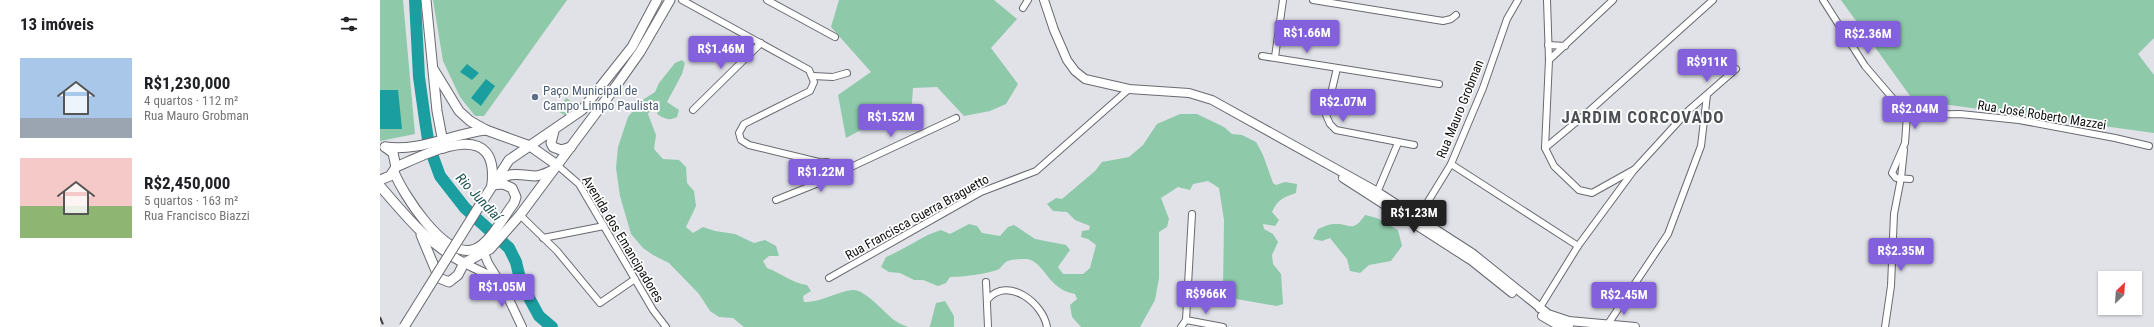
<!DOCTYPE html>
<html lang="pt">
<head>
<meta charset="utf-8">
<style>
	body { margin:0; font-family:"Roboto Condensed",sans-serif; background:#f6f6f6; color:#202124; height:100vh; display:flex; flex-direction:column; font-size:15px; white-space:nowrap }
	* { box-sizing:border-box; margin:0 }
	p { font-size:13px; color:#757577 }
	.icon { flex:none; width:22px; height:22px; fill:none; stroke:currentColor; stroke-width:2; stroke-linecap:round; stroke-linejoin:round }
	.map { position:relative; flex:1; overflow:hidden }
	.side { display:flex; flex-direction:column; background:#fff; width:380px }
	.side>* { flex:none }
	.needle { width:26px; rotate:25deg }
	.buttons { position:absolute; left:1718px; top:271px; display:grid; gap:8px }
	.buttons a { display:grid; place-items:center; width:44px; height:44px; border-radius:0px; background:#fff; box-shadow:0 1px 3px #0004; font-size:20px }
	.price { position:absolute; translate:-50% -34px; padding:0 9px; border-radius:4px; background:#8461dc; color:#fff; font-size:13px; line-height:26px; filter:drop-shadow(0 1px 2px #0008) }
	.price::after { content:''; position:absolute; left:50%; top:24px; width:12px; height:9px; margin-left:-6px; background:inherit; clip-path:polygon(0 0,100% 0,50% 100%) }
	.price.selected { background:#222; color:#fff }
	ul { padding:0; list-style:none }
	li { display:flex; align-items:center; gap:12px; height:100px; padding:0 20px }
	li span { display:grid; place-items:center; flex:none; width:112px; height:80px; border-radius:0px; color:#555 }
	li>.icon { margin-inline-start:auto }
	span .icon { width:48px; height:48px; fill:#fffc; stroke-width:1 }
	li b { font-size:17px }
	h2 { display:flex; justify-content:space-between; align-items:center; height:48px; padding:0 20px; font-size:17px }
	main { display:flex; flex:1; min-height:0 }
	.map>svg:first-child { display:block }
</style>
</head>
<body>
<main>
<section class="side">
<h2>13 imóveis<svg class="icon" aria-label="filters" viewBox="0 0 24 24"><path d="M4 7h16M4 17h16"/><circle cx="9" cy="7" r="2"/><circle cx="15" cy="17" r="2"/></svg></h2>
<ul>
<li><span style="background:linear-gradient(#a9c7e8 75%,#9aa5b1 0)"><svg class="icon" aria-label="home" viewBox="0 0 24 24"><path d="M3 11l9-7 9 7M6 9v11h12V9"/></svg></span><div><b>R$1,230,000</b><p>4 quartos · 112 m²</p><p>Rua Mauro Grobman</p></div></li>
<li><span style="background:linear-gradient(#f6c9c9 60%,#8fb573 0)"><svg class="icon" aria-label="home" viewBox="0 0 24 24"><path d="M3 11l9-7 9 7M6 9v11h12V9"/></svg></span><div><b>R$2,450,000</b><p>5 quartos · 163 m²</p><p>Rua Francisco Biazzi</p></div></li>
</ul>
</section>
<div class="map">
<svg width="1774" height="327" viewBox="0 0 1774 327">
	<rect width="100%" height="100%" fill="#e0e2e8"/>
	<g fill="#8ec9aa">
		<path d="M 0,0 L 23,0 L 35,134 L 0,141 Z"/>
		<path d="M 53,0 L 187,0 L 104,116 L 95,116 L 80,97 L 63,61 Z"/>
		<path d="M 459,0 L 614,0 L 637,19 L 611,48 L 638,84 L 626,104 L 610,111 L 584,116 L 557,87 L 533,88 L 531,116 L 511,131 L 492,124 L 466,138 L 458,95 L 491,72 L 451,27 Z"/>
		<path d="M 1461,0 L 1774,0 L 1774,38 L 1758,54 L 1774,75 L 1774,133 L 1533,100 Z"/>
		<path d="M 302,60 L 305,63 L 302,74 L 287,102 L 299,110 L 297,117 C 289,121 285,119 277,114 L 280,101 L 276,101 L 268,114 L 276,135 L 274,149 L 283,159 L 299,160 L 306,167 L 307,183 L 314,191 L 316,206 L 306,227 L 313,233 L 323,227 L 335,231 L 355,234 L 374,243 L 385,240 L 396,246 L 399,256 L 389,256 L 383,261 L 387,268 C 401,273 412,283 427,285 L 431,291 L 423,296 L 424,302 C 439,303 456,292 472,290 C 484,288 504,312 514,320 C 518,323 523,325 528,327 L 364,327 L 353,318 L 339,317 L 330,311 L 319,294 L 289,263 L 273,255 L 263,248 L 251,234 L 240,196 L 236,168 L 238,147 L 248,117 L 261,101 L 275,92 L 279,83 L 295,63 Z"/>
		<path d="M 186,98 L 198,106 L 186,116 L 178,111 Z"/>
		<path d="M 800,114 L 817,114 L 844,127 L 852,134 L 862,135 L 876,142 L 883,155 L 893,183 L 896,185 L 905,182 L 917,184 L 916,193 C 904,197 897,200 892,212 L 899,220 L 895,226 L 883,224 L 884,229 L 893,234 L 898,242 L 892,255 L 893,264 L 901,274 L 903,304 L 897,306 L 856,299 L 843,290 L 844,220 L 839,188 L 828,181 L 813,184 L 810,190 L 798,187 L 781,198 L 789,219 L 787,227 L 779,232 L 779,278 L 775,300 L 760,327 L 701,327 L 692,317 L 690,305 L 697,299 L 695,294 C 667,289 665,262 647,259 C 642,259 632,259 628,261 C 624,262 622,267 619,269 C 610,274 580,277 570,277 L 566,283 L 558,286 L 543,280 L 534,280 L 520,273 L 509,272 L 501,267 L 506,257 C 526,249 541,236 561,230 L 570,234 L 589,224 L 597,226 L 602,233 L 620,236 L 628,227 L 634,225 L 655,239 L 686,245 L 690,250 L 678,267 L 683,274 L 703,274 L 710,268 L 716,245 L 708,239 L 701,237 L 702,231 L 709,230 L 710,226 L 695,220 L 687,212 L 673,211 L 667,204 L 676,198 L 682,199 L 715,171 L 722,162 L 749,157 L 763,145 L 777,124 Z"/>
		<path d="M 985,215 L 997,218 L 1018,230 L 1022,246 L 1011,261 L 989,265 L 980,273 L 970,271 L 967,259 L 950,238 L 942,241 L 933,239 L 938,229 C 943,227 949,224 954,224 C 971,223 972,234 985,215 Z"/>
		<path d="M 565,301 L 574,316 L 574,327 L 549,327 L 550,326 L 556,303 Z"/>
	</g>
	<g fill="#1a9ea0">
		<path d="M 87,64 L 99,73 L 92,80 L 80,72 Z"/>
		<path d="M 106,79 L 115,86 L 101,106 L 91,98 Z"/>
		<path d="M 0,90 L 18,90 L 22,129 L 0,129 Z"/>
	</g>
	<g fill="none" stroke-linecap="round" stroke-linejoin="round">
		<path stroke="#1a9ea0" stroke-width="12" d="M 35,0 L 39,77 L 45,120 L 49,146 L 60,176 L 85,208 L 129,248 L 136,262 L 141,283 L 159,316 L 172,327"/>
		<g stroke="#686a70" stroke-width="8">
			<g id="street">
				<path d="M 302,0 L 429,70 L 434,82 L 430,91 L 364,124 L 359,133 L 361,140 L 369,145 L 443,163"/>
				<path d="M 387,0 L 455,37"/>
				<path d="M 933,0 L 1063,21 L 1071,19 L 1076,15"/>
				<path d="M 1167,0 L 1169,60 L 1165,148 L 1174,166 L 1199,190 L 1212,193 L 1255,169 L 1309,110 L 1356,69"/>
				<path d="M 1443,0 L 1485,66 L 1527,115 L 1525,143 L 1512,173 L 1516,178 L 1530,179"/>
				<path d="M 643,8 L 648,0"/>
				<path d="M 1168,45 L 1185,46"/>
				<path d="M 882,56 L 1059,84"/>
				<path d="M 895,57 L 903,0"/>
				<path d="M 1169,60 L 1233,0"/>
				<path d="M 957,68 L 946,115 L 950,124 L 956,130 L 1034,145"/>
				<path d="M 433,76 L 453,77 L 467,73"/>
				<path d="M 313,110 L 381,43"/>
				<path d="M 1527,115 L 1580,114 L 1639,120 L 1735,138 L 1769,146"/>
				<path d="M 1165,148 L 1207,113 L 1333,0"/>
				<path d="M 424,160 L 437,172"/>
				<circle cx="446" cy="171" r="9"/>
				<path d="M 1071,164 L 1198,246"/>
				<path d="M 177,165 L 199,184 L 273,310 L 286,327"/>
				<path d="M 454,175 L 576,118"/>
				<path d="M 996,195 L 1018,143"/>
				<path d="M 396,200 L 446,180"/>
				<path d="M 140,215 L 177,251 L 220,303 L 255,279"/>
				<path d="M 1036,221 L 1071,164 L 1103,88 L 1127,19 L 1138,0"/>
				<path d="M 163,238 L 224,226"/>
				<path d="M 449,278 L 601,192 L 656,171 L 749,89"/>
				<path d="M 606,282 L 608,327"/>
				<path d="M 608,299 C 628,276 663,303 667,327"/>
				<path d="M 1159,309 L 1198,246 L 1254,170"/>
				<path d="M 806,320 L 812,214"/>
				<path d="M 806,320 L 843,327"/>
				<path d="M 1228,324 L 1288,234 L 1321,146 L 1327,95"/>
				<path d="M 801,327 L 806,320"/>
				<path d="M 1505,327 L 1511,286 L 1514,214 L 1521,178 L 1524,150"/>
			</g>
		</g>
		<g stroke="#686a70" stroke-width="10">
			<g id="secondary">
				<path d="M 664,0 L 674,30 L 687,60 L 695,71 L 705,79 L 749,89 L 809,93 L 832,100 L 996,191 L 1092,253 L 1168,314 L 1189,321 L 1255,327"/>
				<path d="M 963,178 L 1092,261 L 1132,293"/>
				<path d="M 104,247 L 104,253 L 108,263 L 124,289 L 142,327"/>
				<path d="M 84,263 L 117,279"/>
				<path d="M 1162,316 L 1174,323 L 1189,327"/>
			</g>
		</g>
		<g stroke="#686a70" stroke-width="11">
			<g id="primary">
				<path d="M 46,0 L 57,111 L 64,148"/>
				<path d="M 54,70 L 79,111 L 90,121 L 106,130 L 150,146 L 177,165"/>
				<path d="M 174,131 L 171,143 L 173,147 L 181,150 L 191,147"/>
				<path d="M 5,147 C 40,152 71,134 106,130"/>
				<path d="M 16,167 C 48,153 119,116 112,184"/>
				<path d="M 14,172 C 23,194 65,261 95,249 C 110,243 124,216 134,203 L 136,197 L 132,188 L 123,184 L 112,185"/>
				<path d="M 0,180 L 10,176 L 16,167 L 13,153 L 5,147"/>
				<path d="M 116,182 C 129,171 140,175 155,176 C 162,176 168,172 173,170"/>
				<path d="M 0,186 C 25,215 49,245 84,263"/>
				<path d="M 100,205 L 129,160 L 202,110 L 252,47 L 277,0"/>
				<path d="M 41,235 L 59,278 L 69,282 L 78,275 L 84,263"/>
				<path d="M 84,263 L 110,249 L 140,215 L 236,86 L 260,52 L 290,0"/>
			</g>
		</g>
		<use href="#street" stroke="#fff" stroke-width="6"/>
		<use href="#secondary" stroke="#fff" stroke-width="8"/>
		<use href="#primary" stroke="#fff" stroke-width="9"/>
		<path stroke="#3f3f42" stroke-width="2" stroke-dasharray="8 4" stroke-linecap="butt" d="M 0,317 L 4,327"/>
		<g stroke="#686a70" stroke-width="11" stroke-linecap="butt">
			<path id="primary-bridge" d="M 24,327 L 100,205"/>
		</g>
		<use href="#primary-bridge" stroke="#fff" stroke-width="9"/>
	</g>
	<circle fill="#5c6f8a" stroke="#fff" stroke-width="1.5" cx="155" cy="97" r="4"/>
	<g text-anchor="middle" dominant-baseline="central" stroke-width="3.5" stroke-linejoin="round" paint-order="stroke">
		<g font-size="13" fill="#4e5e75" stroke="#fff" text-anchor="start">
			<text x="163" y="90">Paço Municipal de<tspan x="163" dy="15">Campo Limpo Paulista</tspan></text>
		</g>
		<g font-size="13" fill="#101012" stroke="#fff">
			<text transform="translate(1080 109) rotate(-68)">Rua Mauro Grobman</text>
			<text transform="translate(1662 115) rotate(9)">Rua José Roberto Mazzei</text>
			<text transform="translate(537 217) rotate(-29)">Rua Francisca Guerra Braguetto</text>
			<text transform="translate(243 239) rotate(59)">Avenida dos Emancipadores</text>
		</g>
		<g font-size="14" font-style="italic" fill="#1d5050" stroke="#fff">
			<text transform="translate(99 197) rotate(47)">Rio Jundiaí</text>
		</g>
		<g font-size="17" font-weight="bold" letter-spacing="1" fill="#4d4f54" stroke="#fff">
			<text x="1263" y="117">JARDIM CORCOVADO</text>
		</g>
	</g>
</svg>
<div class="buttons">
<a><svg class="needle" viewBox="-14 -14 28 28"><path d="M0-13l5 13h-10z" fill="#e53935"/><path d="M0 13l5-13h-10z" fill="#757577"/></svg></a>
</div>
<b class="price" style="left:927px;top:54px">R$1.66M</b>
<b class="price" style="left:1488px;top:55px">R$2.36M</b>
<b class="price" style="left:341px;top:70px">R$1.46M</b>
<b class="price" style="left:1327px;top:83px">R$911K</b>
<b class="price" style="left:963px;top:123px">R$2.07M</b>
<b class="price" style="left:1535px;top:130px">R$2.04M</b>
<b class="price" style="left:511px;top:138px">R$1.52M</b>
<b class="price" style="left:441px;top:193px">R$1.22M</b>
<b class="price selected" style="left:1034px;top:234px">R$1.23M</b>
<b class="price" style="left:1521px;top:272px">R$2.35M</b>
<b class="price" style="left:122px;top:308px">R$1.05M</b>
<b class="price" style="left:826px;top:315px">R$966K</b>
<b class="price" style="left:1244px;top:316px">R$2.45M</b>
</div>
</main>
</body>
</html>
